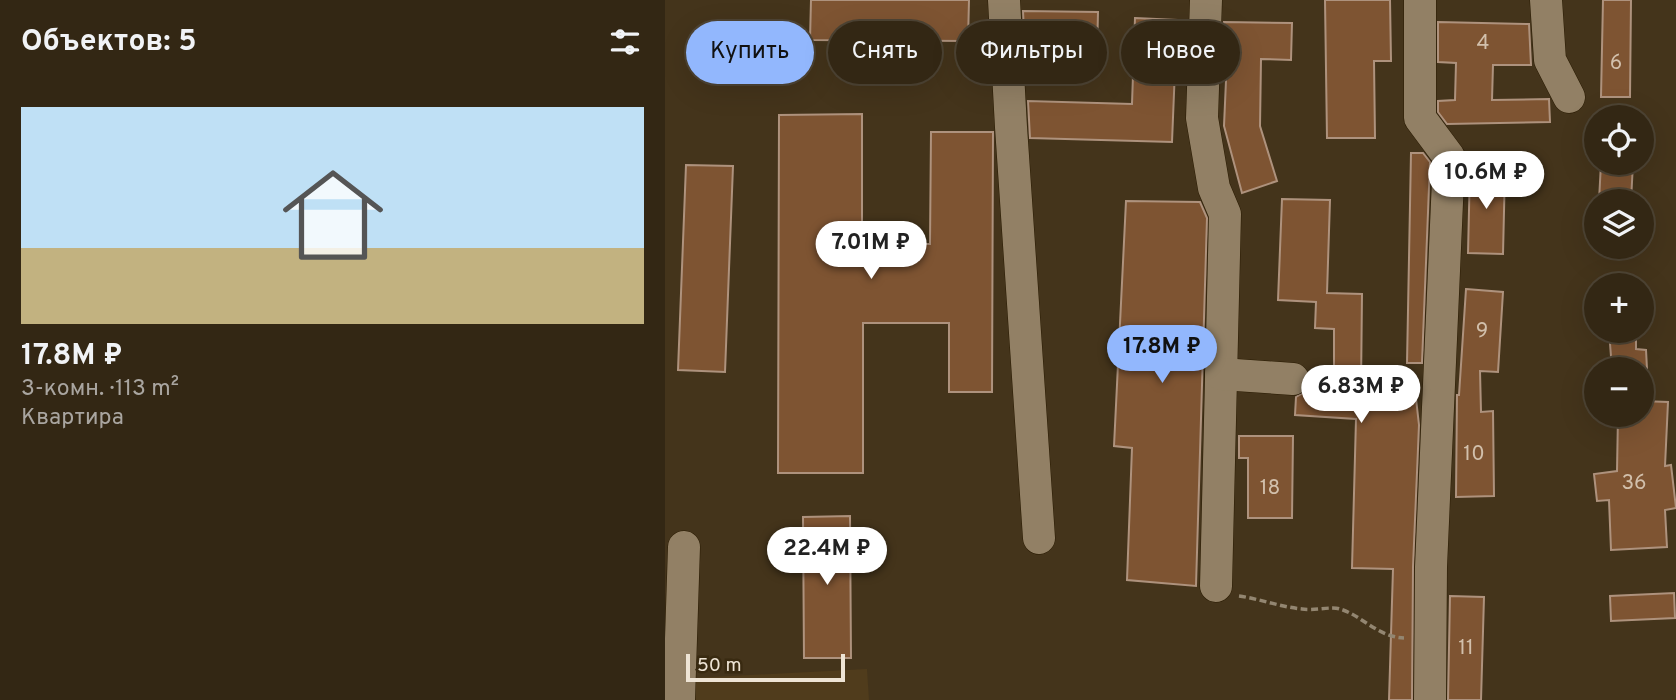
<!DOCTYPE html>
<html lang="ru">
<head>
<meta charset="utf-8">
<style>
	body { margin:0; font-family:Overpass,sans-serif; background:#3b2f1d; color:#f1f3f6; height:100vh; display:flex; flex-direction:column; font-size:26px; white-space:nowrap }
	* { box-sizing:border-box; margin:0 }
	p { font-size:23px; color:#a9a5a0 }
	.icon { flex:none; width:38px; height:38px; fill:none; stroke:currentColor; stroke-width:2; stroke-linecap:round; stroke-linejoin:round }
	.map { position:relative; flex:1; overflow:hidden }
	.sheet { display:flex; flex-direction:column; background:#332714; width:665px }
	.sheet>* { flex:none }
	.guide { position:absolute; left:21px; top:21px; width:665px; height:63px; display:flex; gap:14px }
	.fabs { position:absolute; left:919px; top:105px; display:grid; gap:14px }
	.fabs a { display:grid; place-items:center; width:70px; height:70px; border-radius:50%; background:#332714; box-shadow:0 7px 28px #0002,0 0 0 2px #4e4434; font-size:35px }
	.scale { position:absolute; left:21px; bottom:18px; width:159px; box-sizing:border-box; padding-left:7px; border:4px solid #eee4d5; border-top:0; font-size:19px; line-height:24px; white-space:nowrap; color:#eee4d5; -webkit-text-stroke:5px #392a11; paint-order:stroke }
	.price { position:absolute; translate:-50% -60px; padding:0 16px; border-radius:24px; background:#fff; color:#222; font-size:23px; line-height:46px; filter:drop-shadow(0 2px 4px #0008) }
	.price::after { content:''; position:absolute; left:50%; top:42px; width:21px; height:16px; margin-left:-10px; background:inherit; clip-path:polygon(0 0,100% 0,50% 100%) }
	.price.current { background:#92b7fd; color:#111 }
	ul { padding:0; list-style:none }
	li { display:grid; align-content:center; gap:14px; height:371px; padding:0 21px }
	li+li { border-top:2px solid #4e4434 }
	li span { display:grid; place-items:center; height:217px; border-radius:0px; color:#555 }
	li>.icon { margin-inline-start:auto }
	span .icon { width:126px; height:126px; fill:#fffc; stroke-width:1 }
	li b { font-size:30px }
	h2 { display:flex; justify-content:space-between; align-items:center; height:84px; padding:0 21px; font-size:30px }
	.chip { padding:0 24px; border-radius:32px; background:#332714; box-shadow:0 7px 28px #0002,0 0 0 2px #4e4434; font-size:24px; line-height:63px }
	.chip.current { background:#92b7fd; color:#111 }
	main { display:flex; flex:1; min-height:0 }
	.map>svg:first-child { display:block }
</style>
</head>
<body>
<main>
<section class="sheet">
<h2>Объектов: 5<svg class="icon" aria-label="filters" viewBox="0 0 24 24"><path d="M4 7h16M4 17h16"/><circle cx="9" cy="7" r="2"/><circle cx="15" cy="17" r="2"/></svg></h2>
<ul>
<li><span style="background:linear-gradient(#bfe0f5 65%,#c2b280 0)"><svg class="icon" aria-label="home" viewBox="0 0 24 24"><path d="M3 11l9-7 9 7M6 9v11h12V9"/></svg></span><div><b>17.8M ₽</b><p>3-комн. · 113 m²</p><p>Квартира</p></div></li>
</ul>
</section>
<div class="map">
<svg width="1011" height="700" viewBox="0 0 1011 700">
	<rect width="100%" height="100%" fill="#44341b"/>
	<path fill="#503c1c" d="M 202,669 L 204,700 L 25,700 L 28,678 Z"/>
	<g fill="#7e5432" stroke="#ae927d" stroke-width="2">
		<path d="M 146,0 L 304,0 L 303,41 L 145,40 Z"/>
		<path d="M 660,0 L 725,0 L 726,61 L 709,61 L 710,138 L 662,138 Z"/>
		<path d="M 938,0 L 966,0 L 965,97 L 936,97 Z"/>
		<path d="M 358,11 L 433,12 L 432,55 L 360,54 Z"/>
		<path d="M 470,18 L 512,20 L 507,142 L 365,138 L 363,101 L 467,104 Z"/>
		<path d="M 559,22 L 627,23 L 626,60 L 596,59 L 595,126 L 612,181 L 577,193 L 559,126 L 562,58 L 557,58 Z"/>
		<path d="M 773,22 L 864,24 L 866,65 L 828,65 L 827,100 L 884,99 L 885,122 L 782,124 L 773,112 L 773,101 L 790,100 L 791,63 L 773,62 Z"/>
		<path d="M 197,114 L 197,244 L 265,244 L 266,132 L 328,132 L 327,392 L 284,392 L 284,323 L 198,323 L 198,473 L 113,473 L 114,115 Z"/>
		<path d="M 746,153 L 758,153 L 765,162 L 757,363 L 742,363 Z"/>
		<path d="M 936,163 L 968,163 L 966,201 L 934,201 Z"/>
		<path d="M 21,165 L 68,166 L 60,372 L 13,370 Z"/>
		<path d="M 805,168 L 840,169 L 838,254 L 803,253 Z"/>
		<path d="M 617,199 L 665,200 L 662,293 L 697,294 L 696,387 L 749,381 L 754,425 L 748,567 L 747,700 L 724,700 L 728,569 L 687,568 L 691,419 L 630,415 L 631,397 L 643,390 L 646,377 L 669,378 L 669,329 L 650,328 L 651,302 L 613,300 Z"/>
		<path d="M 461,201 L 535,202 L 542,218 L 531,586 L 462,580 L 467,448 L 449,446 Z"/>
		<path d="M 801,289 L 838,292 L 833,372 L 815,371 L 816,412 L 828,411 L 829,496 L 791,497 L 792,395 L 794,395 Z"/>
		<path d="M 944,331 L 971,331 L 971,349 L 981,350 L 982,369 L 947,369 Z"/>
		<path d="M 976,401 L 1003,402 L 1000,466 L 1006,465 L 1011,508 L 1000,510 L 1002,547 L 946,550 L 944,500 L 932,501 L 929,474 L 952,471 L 953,415 L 976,415 Z"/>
		<path d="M 574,436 L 628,436 L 627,518 L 583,518 L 583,458 L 574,458 Z"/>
		<path d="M 185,516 L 186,658 L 139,658 L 138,517 Z"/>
		<path d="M 1009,593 L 1010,618 L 946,621 L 945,596 Z"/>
		<path d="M 785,596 L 819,597 L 816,700 L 783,700 Z"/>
	</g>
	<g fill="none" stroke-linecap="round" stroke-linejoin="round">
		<g stroke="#2a1b03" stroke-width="33">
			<g id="minor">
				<path d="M 339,0 L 346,127 L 374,538"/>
				<path d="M 541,0 L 537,118 L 549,188 L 560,214 L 551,586"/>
				<path d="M 755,0 L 755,118 L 784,157 L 766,567 L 765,700"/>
				<path d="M 881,0 L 885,60 L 904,97"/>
				<path d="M 556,374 L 628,379"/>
				<path d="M 14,700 L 19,547"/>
			</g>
		</g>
		<path stroke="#938671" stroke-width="3.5" stroke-dasharray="7 3.5" stroke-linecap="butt" d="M 574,596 C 595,599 616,607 637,609 C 648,611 667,606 675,609 C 696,615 713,637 739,638"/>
		<use href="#minor" stroke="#928065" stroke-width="32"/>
	</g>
	<g text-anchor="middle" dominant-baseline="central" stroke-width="5" stroke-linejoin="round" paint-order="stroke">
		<g font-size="21" fill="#d2c0ac">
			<text x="818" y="43">4</text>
			<text x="951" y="63">6</text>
			<text x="817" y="331">9</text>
			<text x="809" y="454">10</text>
			<text x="969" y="483">36</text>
			<text x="605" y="488">18</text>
			<text x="801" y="648">11</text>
		</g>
	</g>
</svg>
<div class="fabs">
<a><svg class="icon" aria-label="locate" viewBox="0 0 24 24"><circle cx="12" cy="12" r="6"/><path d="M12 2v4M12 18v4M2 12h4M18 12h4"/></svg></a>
<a><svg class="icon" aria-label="layers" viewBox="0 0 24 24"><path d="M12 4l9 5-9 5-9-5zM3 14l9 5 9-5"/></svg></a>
<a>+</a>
<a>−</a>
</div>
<div class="scale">50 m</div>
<b class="price" style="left:821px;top:211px">10.6M ₽</b>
<b class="price" style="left:206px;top:281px">7.01M ₽</b>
<b class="price current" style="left:497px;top:385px">17.8M ₽</b>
<b class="price" style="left:696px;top:425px">6.83M ₽</b>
<b class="price" style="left:162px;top:587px">22.4M ₽</b>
<div class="guide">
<a class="chip current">Купить</a>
<a class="chip">Снять</a>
<a class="chip">Фильтры</a>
<a class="chip">Новое</a>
</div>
</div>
</main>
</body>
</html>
